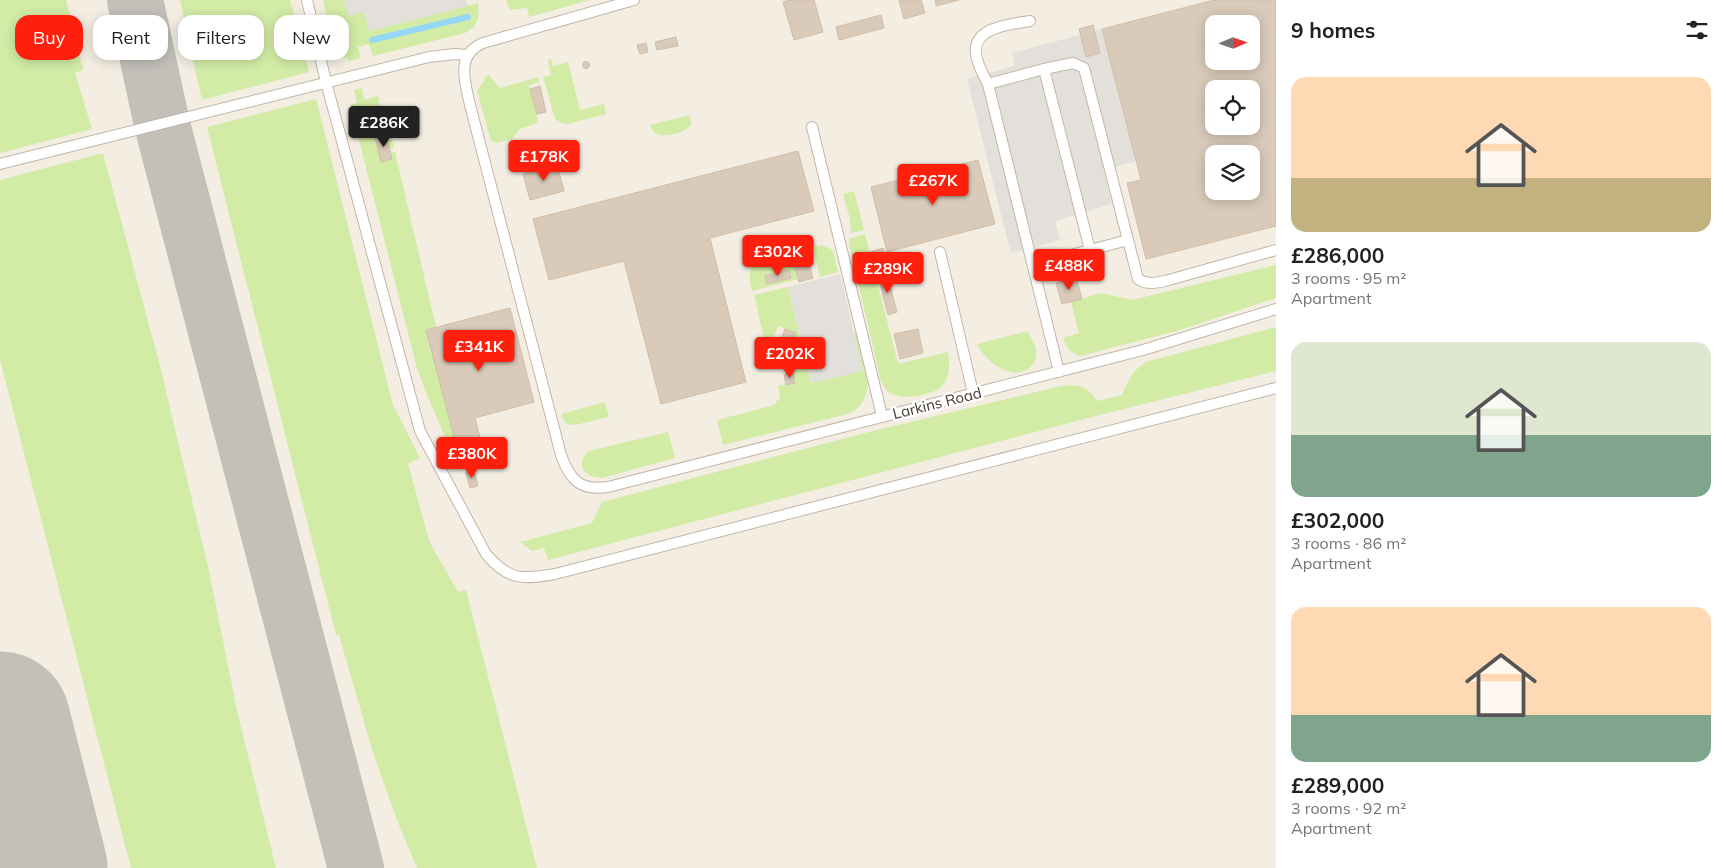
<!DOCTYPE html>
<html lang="en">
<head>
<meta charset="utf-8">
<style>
	body { margin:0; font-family:Mulish,sans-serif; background:#f6f6f6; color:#202124; height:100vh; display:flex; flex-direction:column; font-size:19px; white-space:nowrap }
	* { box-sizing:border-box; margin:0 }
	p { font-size:16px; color:#757577 }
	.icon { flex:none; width:28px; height:28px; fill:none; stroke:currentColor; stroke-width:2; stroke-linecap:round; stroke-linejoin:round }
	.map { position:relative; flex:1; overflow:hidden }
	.side { display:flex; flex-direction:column; background:#fff; width:450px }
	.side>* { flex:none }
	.hud { position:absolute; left:15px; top:15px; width:475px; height:45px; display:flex; gap:10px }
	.needle { width:32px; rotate:88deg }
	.tools { position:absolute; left:1205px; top:15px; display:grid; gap:10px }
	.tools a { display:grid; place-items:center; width:55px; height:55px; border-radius:10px; background:#fff; box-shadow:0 2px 12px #0003; font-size:25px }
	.price { position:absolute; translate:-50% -42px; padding:0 11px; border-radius:5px; background:#ff1f0d; color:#fff; font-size:16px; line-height:32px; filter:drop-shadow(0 1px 2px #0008) }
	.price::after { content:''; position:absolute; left:50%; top:30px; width:15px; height:11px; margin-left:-8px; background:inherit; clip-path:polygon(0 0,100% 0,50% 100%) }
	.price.current { background:#222; color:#fff }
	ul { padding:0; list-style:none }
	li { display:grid; align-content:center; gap:10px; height:265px; padding:0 15px }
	li span { display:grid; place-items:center; height:155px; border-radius:15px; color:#555 }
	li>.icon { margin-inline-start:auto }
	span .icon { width:90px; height:90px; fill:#fffc; stroke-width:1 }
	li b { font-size:21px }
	h2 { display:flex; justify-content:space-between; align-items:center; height:60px; padding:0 15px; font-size:21px }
	.pill { padding:0 18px; border-radius:15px; background:#fff; box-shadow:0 2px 12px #0003; font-size:18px; line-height:45px }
	.pill.current { background:#ff1f0d; color:#fff }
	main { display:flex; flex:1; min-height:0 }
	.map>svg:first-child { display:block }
</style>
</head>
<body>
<main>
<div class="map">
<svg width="1276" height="868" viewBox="0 0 1276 868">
	<rect width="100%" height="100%" fill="#f3ede2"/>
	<g fill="#d2eca6">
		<path d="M 0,0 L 66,0 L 83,70 L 75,73 L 92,129 L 0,153 Z"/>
		<path d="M 180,0 L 290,0 L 309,72 L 202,100 Z"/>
		<path d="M 323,0 L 344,0 L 349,16 L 364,12 L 370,31 L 478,3 C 480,16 478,27 465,33 L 373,56 L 369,44 L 358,47 L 361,58 L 348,61 L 347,57 L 338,59 Z"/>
		<path d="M 506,0 L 589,0 L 529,17 L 527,8 L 510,10 Z"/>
		<path d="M 548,59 L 551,59 L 553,66 L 568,62 L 580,110 L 604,104 L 606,114 L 568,124 L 562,123 L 555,119 L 543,77 L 551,75 Z"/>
		<path d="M 488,74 L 500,88 L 538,77 L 539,82 L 529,85 L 537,114 L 537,123 L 520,129 L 512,139 L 497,143 L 491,141 L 477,91 Z"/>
		<path d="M 362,88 L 364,99 L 378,96 L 381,109 L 385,109 L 394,148 L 390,149 L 391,153 L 395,152 L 436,327 L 427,330 L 456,444 L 449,446 L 425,390 L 417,368 L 350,105 L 357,103 L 354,90 Z"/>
		<path d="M 316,99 L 393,405 L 420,458 L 408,464 L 430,543 L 458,592 L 466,590 L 537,868 L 417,868 L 397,820 L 374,756 L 339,635 L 336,635 L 207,127 Z"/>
		<path d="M 690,115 L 691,125 C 685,133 669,136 659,135 L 653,131 L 650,125 Z"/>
		<path d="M 103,153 L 160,366 L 209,571 L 238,715 L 276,868 L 131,868 L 0,360 L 0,180 Z"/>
		<path d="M 854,191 L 864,230 L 851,233 L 850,219 L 843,194 Z"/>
		<path d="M 865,234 L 898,364 L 948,352 C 950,363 950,378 942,386 C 932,397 898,401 887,391 C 885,388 883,384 881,381 L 849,244 L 849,239 Z"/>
		<path d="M 821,245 L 833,250 L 838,272 L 820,277 L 813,247 Z"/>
		<path d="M 792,254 L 798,279 L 752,291 C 746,266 751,264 774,258 L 778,273 L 765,276 L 767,284 L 790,278 L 782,272 L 779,257 Z"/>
		<path d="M 1276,265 L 1276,298 L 1180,330 L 1080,356 C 1070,352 1067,349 1063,338 L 1079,333 L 1071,302 L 1101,293 L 1132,300 Z"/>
		<path d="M 788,287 L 811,383 L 862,371 L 854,333 L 856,332 C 862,359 882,399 848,414 L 723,445 L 717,420 L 774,405 L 780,397 L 778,386 L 795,383 L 792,369 L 789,369 L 786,359 L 796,333 L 778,326 L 771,342 L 766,347 L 754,295 Z"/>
		<path d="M 1276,327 L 1276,371 L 1088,418 L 548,560 L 544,548 L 532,551 L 520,542 L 592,523 L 602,502 L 873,431 L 1061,386 C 1079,384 1087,386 1097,401 L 1122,395 C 1129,379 1131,372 1146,362 Z"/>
		<path d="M 1028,331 C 1030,337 1034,343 1036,349 C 1037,354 1036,360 1033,364 C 1016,386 985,361 977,344 Z"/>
		<path d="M 605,402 L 609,417 L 575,425 L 567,424 L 564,421 L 561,414 Z"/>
		<path d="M 668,432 L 675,458 L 602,478 L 590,476 L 583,470 C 580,463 583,455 589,451 Z"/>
	</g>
	<g fill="#e3dfdb">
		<path d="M 344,0 L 466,0 L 468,6 L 369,31 L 365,12 L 349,16 Z"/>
		<path d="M 1102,29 L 1136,161 L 1104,170 L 1112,204 L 1055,221 L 1060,240 L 1011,253 L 967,79 L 1015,66 L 1012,53 Z"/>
		<path d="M 840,274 L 863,371 L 811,383 L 788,287 Z"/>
	</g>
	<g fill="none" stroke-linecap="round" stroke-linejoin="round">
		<path stroke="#96d7f7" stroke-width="6" d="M 372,40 L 468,17"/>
		<path stroke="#c3c0ba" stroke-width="56" d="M 135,0 L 162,124 L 356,868"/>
		<path stroke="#c3c0ba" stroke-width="141" d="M 0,722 L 37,868"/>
	</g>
	<g fill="#d9cab9" stroke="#d1bea9" fill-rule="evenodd">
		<path d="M 790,0 L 814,0 L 823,32 L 794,40 L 783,2 Z"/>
		<path d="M 899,0 L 921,0 L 925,13 L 904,19 Z"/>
		<path d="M 935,0 L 959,0 L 936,6 Z"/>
		<path d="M 1214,0 L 1276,0 L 1276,226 L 1146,259 L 1127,183 L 1141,180 L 1102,29 ZM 1214,24 L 1251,24 L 1251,61 L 1214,61 ZM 1214,89 L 1251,89 L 1251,126 L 1214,126 ZM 1214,154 L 1251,154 L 1251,191 L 1214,191 Z"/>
		<path d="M 881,15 L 884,28 L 839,40 L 836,27 Z"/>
		<path d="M 1093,25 L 1100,53 L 1086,57 L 1079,29 Z"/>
		<path d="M 676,37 L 678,46 L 657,50 L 655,42 Z"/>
		<path d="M 646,43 L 648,52 L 640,54 L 637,45 Z"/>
		<circle cx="586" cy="65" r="3.5"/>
		<path d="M 540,86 L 546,112 L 537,114 L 530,89 Z"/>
		<path d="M 386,134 L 392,159 L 381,162 L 375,137 Z"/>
		<path d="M 798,151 L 814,211 L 710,238 L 746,382 L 661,404 L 624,261 L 549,280 L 533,219 Z"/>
		<path d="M 978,160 L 995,224 L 887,252 L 871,187 Z"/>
		<path d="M 557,164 L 564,191 L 530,200 L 523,174 Z"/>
		<path d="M 883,248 L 889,272 L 876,275 L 870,252 Z"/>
		<path d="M 808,260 L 813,278 L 799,282 L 794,263 Z"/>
		<path d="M 789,270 L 791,278 L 767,284 L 765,276 Z"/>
		<path d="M 887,274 L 897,312 L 888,315 L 878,276 Z"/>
		<path d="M 1076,277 L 1082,299 L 1062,304 L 1056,283 Z"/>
		<path d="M 510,308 L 534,402 L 475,418 L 483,450 L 459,456 L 426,330 Z"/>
		<path d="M 785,329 L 796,333 L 786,359 L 775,355 Z"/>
		<path d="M 918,329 L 923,353 L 900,359 L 894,334 Z"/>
		<path d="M 793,372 L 795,383 L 786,385 L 784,375 Z"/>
		<path d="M 474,470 L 478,486 L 470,488 L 466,472 Z"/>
	</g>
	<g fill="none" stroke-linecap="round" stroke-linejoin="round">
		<g stroke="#c2b6a7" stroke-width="12">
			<g id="service">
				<path d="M 307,0 L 326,82 L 420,431 L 486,554 C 508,580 522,580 555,574 L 1276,388"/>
				<path d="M 634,0 L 483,43 C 455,55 465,82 470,105 L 561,455 C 570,480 580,491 608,487 L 1143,350 L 1276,309"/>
				<path d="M 1030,21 C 1006,25 966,28 978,62 C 980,70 985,77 988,84 L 1059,372"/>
				<path d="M 1044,69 L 1073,63 L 1084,68 L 1128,240"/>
				<path d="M 988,84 L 1044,69 L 1090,250 L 1033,265"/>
				<path d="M 812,127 L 882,416"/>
				<path d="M 0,164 L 429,57 L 455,54 L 468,55"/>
				<path d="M 1090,250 L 1128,240 L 1138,279 C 1147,285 1156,283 1165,281 L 1276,250"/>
				<path d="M 940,252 L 973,393"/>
			</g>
		</g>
		<use href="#service" stroke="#fff" stroke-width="10"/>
	</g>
	<g text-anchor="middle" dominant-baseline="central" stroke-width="5" stroke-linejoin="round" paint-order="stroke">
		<g font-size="15" fill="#453c32" stroke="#fff">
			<text transform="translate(937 403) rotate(-14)">Larkins Road</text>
		</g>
	</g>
</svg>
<div class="tools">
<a><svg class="needle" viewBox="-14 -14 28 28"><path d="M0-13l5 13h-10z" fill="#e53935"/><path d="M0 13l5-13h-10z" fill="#757577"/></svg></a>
<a><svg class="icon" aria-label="locate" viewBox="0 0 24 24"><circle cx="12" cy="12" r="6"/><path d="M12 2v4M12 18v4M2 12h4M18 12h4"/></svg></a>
<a><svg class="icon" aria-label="layers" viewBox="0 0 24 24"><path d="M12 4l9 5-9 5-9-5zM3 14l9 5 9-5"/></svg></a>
</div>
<b class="price current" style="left:384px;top:148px">£286K</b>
<b class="price" style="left:544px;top:182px">£178K</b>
<b class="price" style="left:933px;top:206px">£267K</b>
<b class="price" style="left:778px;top:277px">£302K</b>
<b class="price" style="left:1069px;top:291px">£488K</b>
<b class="price" style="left:888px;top:294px">£289K</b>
<b class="price" style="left:479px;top:372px">£341K</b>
<b class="price" style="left:790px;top:379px">£202K</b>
<b class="price" style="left:472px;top:479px">£380K</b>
<div class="hud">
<a class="pill current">Buy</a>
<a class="pill">Rent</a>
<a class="pill">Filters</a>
<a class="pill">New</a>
</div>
</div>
<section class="side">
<h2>9 homes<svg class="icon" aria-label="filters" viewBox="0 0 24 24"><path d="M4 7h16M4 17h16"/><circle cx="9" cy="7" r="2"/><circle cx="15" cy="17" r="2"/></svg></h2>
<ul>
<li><span style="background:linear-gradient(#ffd9b3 65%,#c2b280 0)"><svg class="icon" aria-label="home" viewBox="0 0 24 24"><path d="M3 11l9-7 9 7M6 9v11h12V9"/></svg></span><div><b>£286,000</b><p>3 rooms · 95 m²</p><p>Apartment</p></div></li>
<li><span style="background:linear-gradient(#dfe7d0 60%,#7fa58c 0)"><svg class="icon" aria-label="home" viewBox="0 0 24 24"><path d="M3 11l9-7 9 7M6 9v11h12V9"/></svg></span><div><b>£302,000</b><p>3 rooms · 86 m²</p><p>Apartment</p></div></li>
<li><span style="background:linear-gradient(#ffd9b3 70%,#7fa58c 0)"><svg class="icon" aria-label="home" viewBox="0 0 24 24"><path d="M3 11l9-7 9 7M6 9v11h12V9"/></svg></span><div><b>£289,000</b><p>3 rooms · 92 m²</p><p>Apartment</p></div></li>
</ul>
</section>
</main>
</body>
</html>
